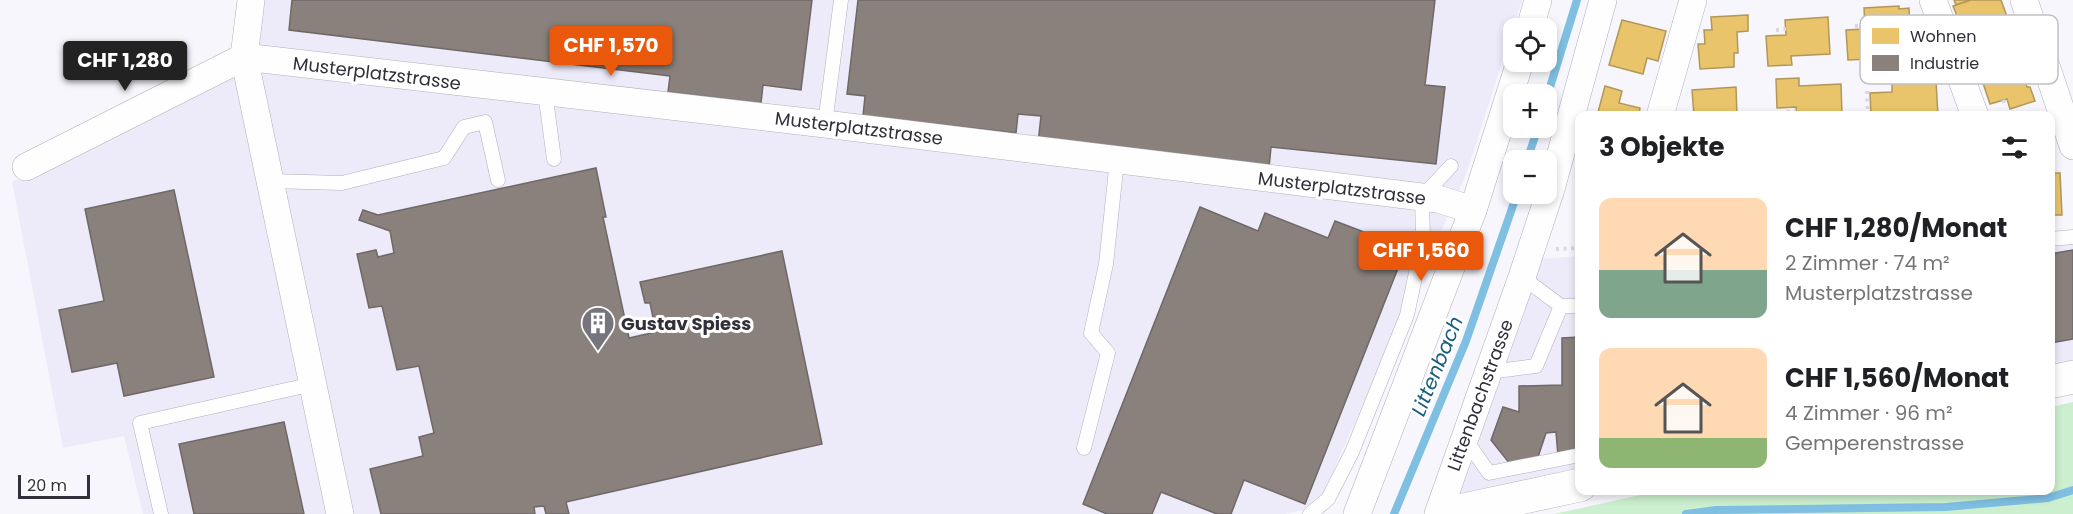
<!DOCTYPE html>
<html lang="de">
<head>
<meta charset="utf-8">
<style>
	body { margin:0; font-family:Poppins,sans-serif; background:#f2f2f2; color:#202124; height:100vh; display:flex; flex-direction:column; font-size:22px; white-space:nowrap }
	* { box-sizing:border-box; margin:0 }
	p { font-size:20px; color:#757577 }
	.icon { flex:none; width:33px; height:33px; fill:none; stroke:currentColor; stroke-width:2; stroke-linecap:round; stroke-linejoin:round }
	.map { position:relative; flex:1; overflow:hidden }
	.sheet { position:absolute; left:1575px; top:111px; width:480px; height:384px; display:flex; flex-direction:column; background:#fff; border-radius:12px; box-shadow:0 3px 9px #0003 }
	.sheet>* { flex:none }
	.controls { position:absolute; left:1503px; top:18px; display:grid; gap:12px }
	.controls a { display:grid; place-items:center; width:54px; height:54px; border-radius:12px; background:#fff; box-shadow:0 3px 9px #0003; font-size:30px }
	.scale { position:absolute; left:18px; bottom:15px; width:72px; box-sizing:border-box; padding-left:6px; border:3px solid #312f39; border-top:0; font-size:16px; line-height:21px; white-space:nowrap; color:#312f39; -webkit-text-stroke:4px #fff; paint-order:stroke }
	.price { position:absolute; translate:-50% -51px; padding:0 14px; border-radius:6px; background:#ea580c; color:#fff; font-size:20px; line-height:39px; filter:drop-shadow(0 2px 3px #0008) }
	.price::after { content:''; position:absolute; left:50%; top:36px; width:18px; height:14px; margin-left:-9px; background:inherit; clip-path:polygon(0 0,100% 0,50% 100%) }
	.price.active { background:#222; color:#fff }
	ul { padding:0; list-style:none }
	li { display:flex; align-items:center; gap:18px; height:150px; padding:0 24px }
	li span { display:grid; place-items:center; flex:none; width:168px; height:120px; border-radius:12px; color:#555 }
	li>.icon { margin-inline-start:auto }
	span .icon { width:72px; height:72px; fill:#fffc; stroke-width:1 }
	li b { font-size:26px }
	h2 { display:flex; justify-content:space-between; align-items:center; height:72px; padding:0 24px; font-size:26px }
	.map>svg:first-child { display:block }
</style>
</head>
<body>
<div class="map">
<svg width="2073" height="514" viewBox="0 0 2073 514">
	<rect width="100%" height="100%" fill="#f7f6fc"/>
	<g fill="#edebf9">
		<path d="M 259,0 L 1522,0 L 1466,175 L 1317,507 L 1285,514 L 143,514 L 124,436 L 63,448 L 12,182 L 251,63 Z"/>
		<path d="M 2050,232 L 2073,232 L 2073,377 L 2050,382 Z"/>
		<path d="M 1579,256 L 1579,485 L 1445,514 L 1527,260 Z"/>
	</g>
	<path fill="#ccf0cf" d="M 2073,402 L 2073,514 L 1554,514 L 1663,490 L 2050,490 L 2051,407 Z"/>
	<g fill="#e9c46a" stroke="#b2975b" stroke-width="1.5">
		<path d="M 1954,0 L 1971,0 L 1956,5 Z"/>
		<path d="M 1971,0 L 2001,0 L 2013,33 L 1986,43 L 1982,33 L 1966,39 L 1953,6 Z"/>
		<path d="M 1899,6 L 1899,9 L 1909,8 L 1910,33 L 1900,33 L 1901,51 L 1871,53 L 1871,59 L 1848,60 L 1846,30 L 1865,29 L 1864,8 Z"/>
		<path d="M 1748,15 L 1748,31 L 1737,32 L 1738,53 L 1734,53 L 1734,67 L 1700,69 L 1698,44 L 1705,44 L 1704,30 L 1712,30 L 1711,17 Z"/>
		<path d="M 1828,17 L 1830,54 L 1791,56 L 1792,65 L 1768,66 L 1766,36 L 1786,35 L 1785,20 Z"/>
		<path d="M 1622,20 L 1666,31 L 1658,61 L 1647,58 L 1643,74 L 1609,65 Z"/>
		<path d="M 1992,59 L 1997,73 L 2020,65 L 2027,87 L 2030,87 L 2035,101 L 2010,109 L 2007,99 L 1990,104 L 1977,65 Z"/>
		<path d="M 1799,78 L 1799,86 L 1841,84 L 1842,116 L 1796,116 L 1796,107 L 1777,108 L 1776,79 Z"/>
		<path d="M 1936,80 L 1938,116 L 1871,116 L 1870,93 L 1892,92 L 1892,82 Z"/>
		<path d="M 1605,86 L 1622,91 L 1619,103 L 1640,108 L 1639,116 L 1597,116 Z"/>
		<path d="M 1736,87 L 1737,116 L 1694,116 L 1692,90 Z"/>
		<path d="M 2050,173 L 2060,173 L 2062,215 L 2050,215 Z"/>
	</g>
	<g fill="#8a817c" stroke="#6f6868" stroke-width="1.5">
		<path d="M 292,0 L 812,0 L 801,90 L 763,85 L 761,103 L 668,92 L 670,76 L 289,30 Z"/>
		<path d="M 858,0 L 1435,0 L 1425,85 L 1445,87 L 1436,164 L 1271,147 L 1269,168 L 1038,143 L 1041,116 L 1018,114 L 1016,133 L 863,116 L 865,96 L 847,94 Z"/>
		<path d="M 596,168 L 606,217 L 603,217 L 629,338 L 656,332 L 650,303 L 645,303 L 640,282 L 782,251 L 822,444 L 566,502 L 569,514 L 546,514 L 544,506 L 534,507 L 535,514 L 381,514 L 370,469 L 423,456 L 419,437 L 434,433 L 419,366 L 397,370 L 382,306 L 369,308 L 357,254 L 376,250 L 378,257 L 394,253 L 390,231 L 359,220 L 363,210 L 378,215 Z"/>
		<path d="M 174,190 L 214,377 L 124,396 L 117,363 L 72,372 L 59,310 L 104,301 L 85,209 Z"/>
		<path d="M 1200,207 L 1258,231 L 1265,213 L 1328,238 L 1335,221 L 1406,248 L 1305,504 L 1244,480 L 1231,514 L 1217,514 L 1161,492 L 1152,514 L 1107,514 L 1083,504 Z"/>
		<path d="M 2073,250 L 2073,339 L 2050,343 L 2050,254 Z"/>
		<path d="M 1580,337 L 1580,456 L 1558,456 L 1556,432 L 1546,433 L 1538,457 L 1510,464 L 1491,440 L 1503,407 L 1519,412 L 1519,386 L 1562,385 L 1562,338 Z"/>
		<path d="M 284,422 L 304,514 L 194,514 L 179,444 Z"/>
	</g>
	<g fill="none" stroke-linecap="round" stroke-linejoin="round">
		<g stroke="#7fbfe2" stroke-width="8">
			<path d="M 1546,100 L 1577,0"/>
			<path d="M 1527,160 L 1538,128"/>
			<path d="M 1394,514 L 1466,341 L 1517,194"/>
			<path d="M 1686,514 L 1716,510 L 1946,507 L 2048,498 L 2073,490"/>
		</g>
		<g stroke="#b1b0b7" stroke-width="15">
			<g id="lane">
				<path d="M 545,92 L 554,159"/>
				<path d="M 825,124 L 841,0"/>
				<path d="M 270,181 L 342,183 L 444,158 L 464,127 L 485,122 L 498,180"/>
				<path d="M 2050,239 L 2073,237"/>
				<path d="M 1522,277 L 1561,306"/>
				<path d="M 1489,372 L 1536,366 L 1561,306 L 1580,306"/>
				<path d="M 1465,439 L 1489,473 L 1580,455"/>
				<path d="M 1084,448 L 1108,353 L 1091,333 L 1106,264 L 1117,160"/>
				<path d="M 161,514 L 140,423 L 313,384"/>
				<path d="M 1310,514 L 1328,499 L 1352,452 L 1407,315 L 1423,240 L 1422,197 L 1451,166"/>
			</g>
		</g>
		<g stroke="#b1b0b7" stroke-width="28">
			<g id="street">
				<path d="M 1933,0 L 1975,116"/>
				<path d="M 2024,0 L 2073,146"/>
				<path d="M 1530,28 L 1538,0"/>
				<path d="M 1660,116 L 1693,0"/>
				<path d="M 26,167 L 244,57 L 251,0"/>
				<path d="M 340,514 L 244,57 L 825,124 L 1438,199 L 1473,210"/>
				<path d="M 1357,514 L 1473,210 L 1520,62"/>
				<path d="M 1438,514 L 1522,277 L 1551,189 L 1603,0"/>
			</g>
		</g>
		<g stroke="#b1b0b7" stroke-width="34">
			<g id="secondary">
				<path d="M 2050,382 L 2073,377"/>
				<path d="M 1445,514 L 1580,485"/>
			</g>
		</g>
		<g stroke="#d9d8db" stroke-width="4" stroke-dasharray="3 4.5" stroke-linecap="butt">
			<path d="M 1855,26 L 1865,25"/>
			<path d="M 1776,30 L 1786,29"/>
			<path d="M 1978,35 L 1980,40"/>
			<path d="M 1867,91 L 1868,116"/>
			<path d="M 2003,100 L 2005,105"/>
			<path d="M 1787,112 L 1796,111"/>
			<path d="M 1556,249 L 1580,248"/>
		</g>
		<use href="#lane" stroke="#fefeff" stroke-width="14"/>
		<use href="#street" stroke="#fefeff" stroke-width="27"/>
		<use href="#secondary" stroke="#fefeff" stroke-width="33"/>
	</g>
	<defs>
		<g id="building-pin" transform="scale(1.725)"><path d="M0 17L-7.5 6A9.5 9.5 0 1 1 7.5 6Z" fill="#76757d" stroke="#fff"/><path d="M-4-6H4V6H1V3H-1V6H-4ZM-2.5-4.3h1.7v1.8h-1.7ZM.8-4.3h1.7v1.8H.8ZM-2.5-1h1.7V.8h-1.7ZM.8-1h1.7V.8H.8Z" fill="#fff"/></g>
	</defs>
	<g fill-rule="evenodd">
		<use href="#building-pin" x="598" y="323"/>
	</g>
	<g text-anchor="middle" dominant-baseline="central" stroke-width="6" stroke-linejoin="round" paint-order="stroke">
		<g font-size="18" fill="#312f39" stroke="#fff">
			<text transform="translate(377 73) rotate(7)">Musterplatzstrasse</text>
			<text transform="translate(859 128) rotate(7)">Musterplatzstrasse</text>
			<text transform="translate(1342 188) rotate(7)">Musterplatzstrasse</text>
			<text transform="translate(1480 395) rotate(-70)">Littenbachstrasse</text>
		</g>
		<g font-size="18" font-weight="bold" fill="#312f39" stroke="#fff" text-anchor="start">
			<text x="621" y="323">Gustav Spiess</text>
		</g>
		<g font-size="20" font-style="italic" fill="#175e7e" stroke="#fff">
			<text transform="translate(1437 366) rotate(-68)">Littenbach</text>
		</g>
	</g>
	<rect x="1860" y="15" width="198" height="69" rx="9" fill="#fff" stroke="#c1c1c4" stroke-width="1.5"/>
	<rect x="1872" y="28" width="27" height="16" fill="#e9c46a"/>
	<rect x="1872" y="55" width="27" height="16" fill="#8a817c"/>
	<g font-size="16" fill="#312f39">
		<text x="1910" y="42">Wohnen</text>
		<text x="1910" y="69">Industrie</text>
	</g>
</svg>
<div class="controls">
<a><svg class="icon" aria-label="locate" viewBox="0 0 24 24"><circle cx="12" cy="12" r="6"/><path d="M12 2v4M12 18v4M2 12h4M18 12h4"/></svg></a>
<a>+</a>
<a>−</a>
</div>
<div class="scale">20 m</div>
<b class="price" style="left:611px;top:77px">CHF 1,570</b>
<b class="price active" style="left:125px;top:92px">CHF 1,280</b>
<b class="price" style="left:1421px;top:282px">CHF 1,560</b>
<section class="sheet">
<h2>3 Objekte<svg class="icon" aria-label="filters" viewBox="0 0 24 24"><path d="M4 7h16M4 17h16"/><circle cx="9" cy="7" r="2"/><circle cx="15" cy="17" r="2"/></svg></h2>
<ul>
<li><span style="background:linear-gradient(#ffd9b3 60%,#7fa58c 0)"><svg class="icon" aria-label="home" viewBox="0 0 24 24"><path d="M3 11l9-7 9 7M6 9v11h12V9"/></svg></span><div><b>CHF 1,280/Monat</b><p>2 Zimmer · 74 m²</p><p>Musterplatzstrasse</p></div></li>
<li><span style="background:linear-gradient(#ffd9b3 75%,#8fb573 0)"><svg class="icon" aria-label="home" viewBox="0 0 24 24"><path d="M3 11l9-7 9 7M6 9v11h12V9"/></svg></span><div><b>CHF 1,560/Monat</b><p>4 Zimmer · 96 m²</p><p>Gemperenstrasse</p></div></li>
</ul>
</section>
</div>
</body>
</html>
